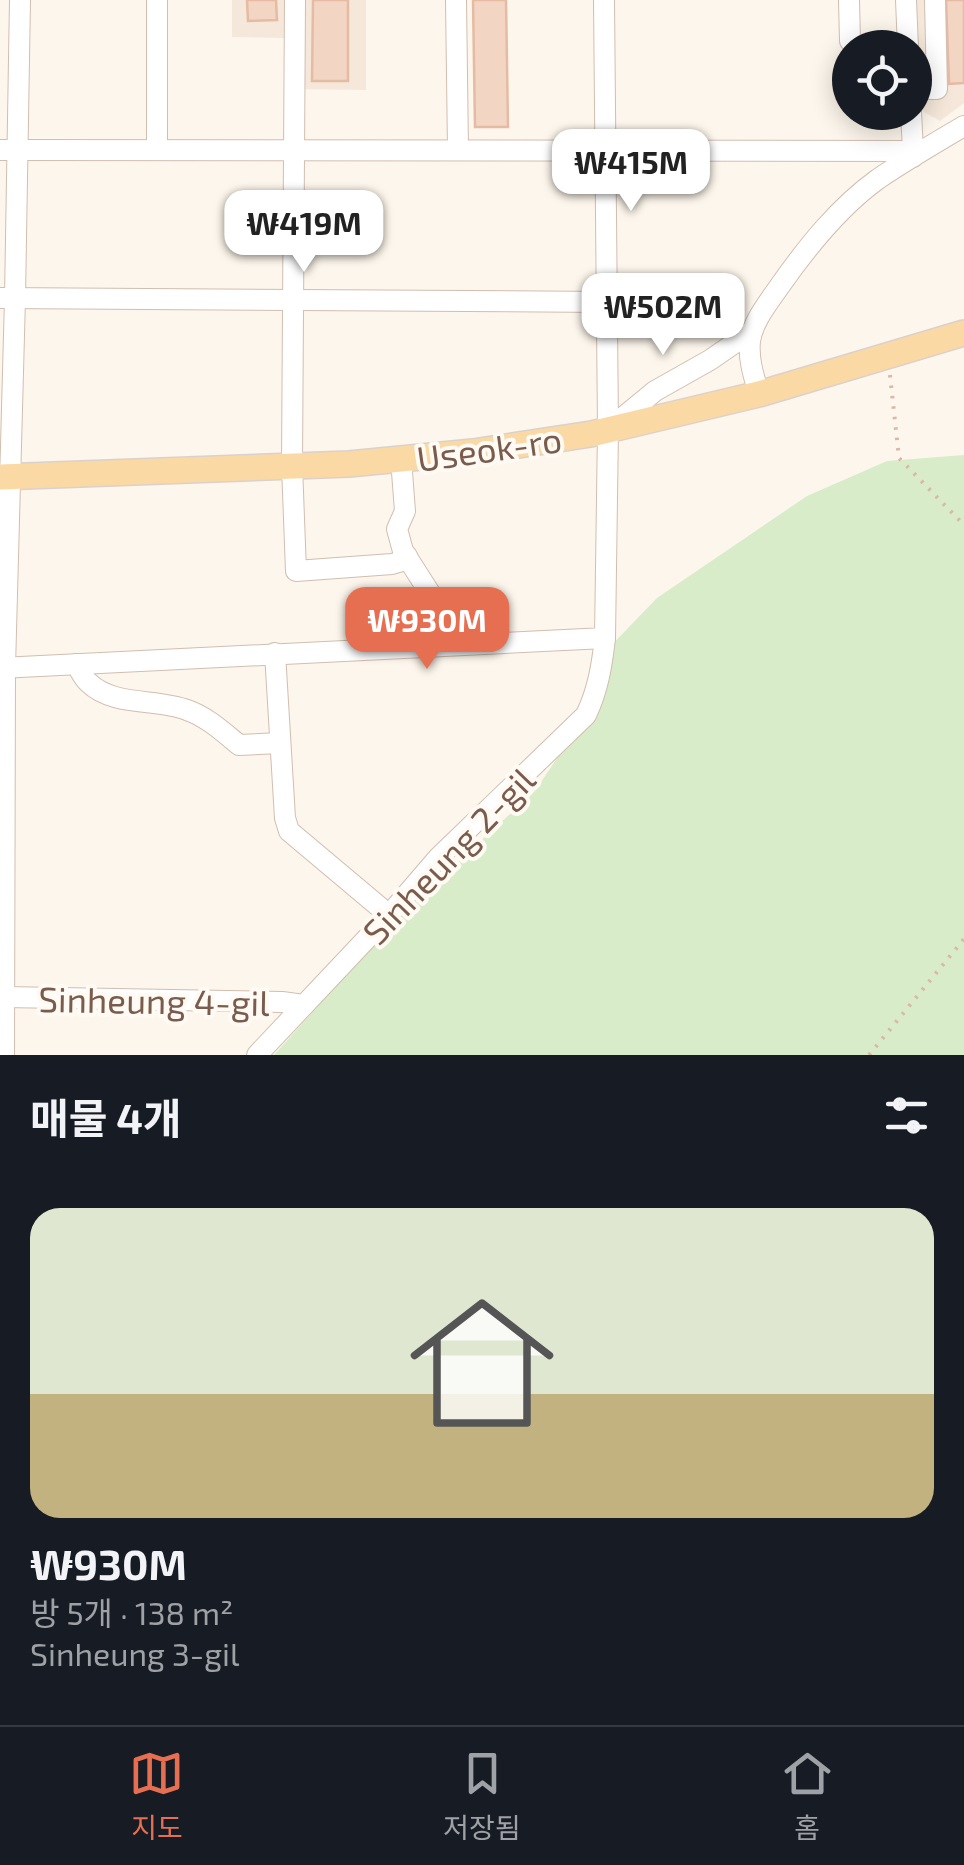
<!DOCTYPE html>
<html lang="ko">
<head>
<meta charset="utf-8">
<style>
	body { margin:0; font-family:"Exo 2","Noto Sans KR",sans-serif; background:#20242c; color:#f1f3f6; height:100vh; display:flex; flex-direction:column; font-size:38px; white-space:nowrap }
	* { box-sizing:border-box; margin:0 }
	p { font-size:32px; color:#9ea1a6 }
	.icon { flex:none; width:55px; height:55px; fill:none; stroke:currentColor; stroke-width:2; stroke-linecap:round; stroke-linejoin:round }
	.map { position:relative; height:1055px; overflow:hidden }
	.sheet { display:flex; flex-direction:column; background:#171b24; flex:1 }
	.sheet>* { flex:none }
	.fabs { position:absolute; left:832px; top:30px; display:grid; gap:20px }
	.fabs a { display:grid; place-items:center; width:100px; height:100px; border-radius:50%; background:#171b24; box-shadow:0 5px 25px #0003; font-size:50px }
	.price { position:absolute; translate:-50% -85px; padding:0 22px; border-radius:20px; background:#fff; color:#222; font-size:32px; line-height:65px; filter:drop-shadow(0 2px 5px #0008) }
	.price::after { content:''; position:absolute; left:50%; top:60px; width:30px; height:22px; margin-left:-15px; background:inherit; clip-path:polygon(0 0,100% 0,50% 100%) }
	.price.current { background:#e76f51; color:#fff }
	ul { padding:0; list-style:none }
	li { display:grid; align-content:center; gap:20px; height:530px; padding:0 30px }
	li+li { border-top:2px solid #363941 }
	li span { display:grid; place-items:center; height:310px; border-radius:30px; color:#555 }
	li>.icon { margin-inline-start:auto }
	span .icon { width:180px; height:180px; fill:#fffc; stroke-width:1 }
	li b { font-size:42px }
	h2 { display:flex; justify-content:space-between; align-items:center; height:120px; padding:0 30px; font-size:42px }
	.menu { display:flex; justify-content:space-around; align-items:center; height:140px; border-top:2px solid #363941; background:#171b24; font-size:28px; color:#9ea1a6 }
	.menu a { display:grid; justify-items:center; gap:5px }
	.menu .current { color:#e76f51 }
	.map>svg:first-child { display:block }
</style>
</head>
<body>
<div class="map">
<svg width="964" height="1055" viewBox="0 0 964 1055">
	<rect width="100%" height="100%" fill="#fdf6ec"/>
	<g fill="#f5e8da">
		<path d="M 232,0 L 366,0 L 366,90 L 285,89 L 285,38 L 232,37 Z"/>
		<path d="M 914,0 L 964,0 L 964,103 L 940,121 L 919,109 Z"/>
	</g>
	<path fill="#d8ecc9" d="M 964,455 L 964,1055 L 274,1055 L 395,920 L 535,791 L 586,715 L 603,654 L 657,598 L 807,496 L 887,461 Z"/>
	<g fill="#f3d5c3" stroke="#e6bba3" stroke-width="2.5">
		<path d="M 247,0 L 276,0 L 277,20 L 248,21 Z"/>
		<path d="M 313,0 L 348,0 L 348,81 L 312,81 Z"/>
		<path d="M 473,0 L 506,0 L 508,127 L 475,127 Z"/>
		<path d="M 946,0 L 964,0 L 964,83 L 949,84 Z"/>
	</g>
	<g fill="none" stroke-linecap="round" stroke-linejoin="round">
		<g stroke="#d1beb0" stroke-width="22">
			<g id="minor">
				<path d="M 157,0 L 157,150"/>
				<path d="M 295,0 L 292,466 L 296,571 L 392,564 L 399,562 L 407,556"/>
				<path d="M 456,0 L 458,150"/>
				<path d="M 849,0 L 850,41"/>
				<path d="M 906,0 L 908,48"/>
				<path d="M 915,89 L 937,89 L 935,0"/>
				<path d="M 911,112 L 913,151"/>
				<path d="M 0,150 L 913,151 L 913,157"/>
				<path d="M 0,298 L 607,302"/>
				<path d="M 759,394 C 754,377 748,359 750,341 C 753,321 768,303 779,287 C 807,247 839,207 878,179 C 906,160 935,143 964,126"/>
				<path d="M 610,428 L 655,391 L 710,360 L 752,331"/>
				<path d="M 401,459 L 405,511 L 397,529 L 403,551 L 435,601 L 440,646"/>
				<path d="M 275,653 L 285,818 L 289,831 L 389,915"/>
				<path d="M 76,664 C 80,670 83,678 89,683 C 114,707 157,698 187,710 C 207,717 222,731 239,745 L 280,743"/>
				<path d="M 0,668 L 605,638 L 608,429 L 604,0"/>
				<path d="M 4,997 L 282,1002 L 304,1005"/>
				<path d="M 4,1055 L 5,668 L 15,298 L 20,0"/>
				<path d="M 257,1055 L 389,915 L 438,858 L 586,715 C 598,690 602,665 605,638"/>
			</g>
		</g>
		<g stroke="#dad1cd" stroke-width="28">
			<path id="major" d="M 0,477 L 349,464 L 473,452 L 591,434 L 759,394 L 964,333"/>
		</g>
		<g stroke="#d9b8a5" stroke-width="4" stroke-dasharray="2.5 8" stroke-linecap="butt">
			<path d="M 890,375 L 899,458 L 964,525"/>
			<path d="M 869,1055 L 964,939"/>
		</g>
		<use href="#minor" stroke="#fff" stroke-width="20"/>
		<use href="#major" stroke="#fbd9a5" stroke-width="25"/>
	</g>
	<g text-anchor="middle" dominant-baseline="central" stroke-width="8" stroke-linejoin="round" paint-order="stroke">
		<g font-size="35" fill="#7a5c4d" stroke="#fffaf3">
			<text transform="translate(489 448) rotate(-8)">Useok-ro</text>
			<text transform="translate(448 855) rotate(-46)">Sinheung 2-gil</text>
			<text transform="translate(154 1000) rotate(1)">Sinheung 4-gil</text>
		</g>
	</g>
</svg>
<div class="fabs">
<a><svg class="icon" aria-label="locate" viewBox="0 0 24 24"><circle cx="12" cy="12" r="6"/><path d="M12 2v4M12 18v4M2 12h4M18 12h4"/></svg></a>
</div>
<b class="price" style="left:631px;top:214px">₩415M</b>
<b class="price" style="left:304px;top:275px">₩419M</b>
<b class="price" style="left:663px;top:358px">₩502M</b>
<b class="price current" style="left:427px;top:672px">₩930M</b>
</div>
<section class="sheet">
<h2>매물 4개<svg class="icon" aria-label="filters" viewBox="0 0 24 24"><path d="M4 7h16M4 17h16"/><circle cx="9" cy="7" r="2"/><circle cx="15" cy="17" r="2"/></svg></h2>
<ul>
<li><span style="background:linear-gradient(#dfe7d0 60%,#c2b280 0)"><svg class="icon" aria-label="home" viewBox="0 0 24 24"><path d="M3 11l9-7 9 7M6 9v11h12V9"/></svg></span><div><b>₩930M</b><p>방 5개 · 138 m²</p><p>Sinheung 3-gil</p></div></li>
</ul>
</section>
<nav class="menu">
<a class="current"><svg class="icon" aria-label="map" viewBox="0 0 24 24"><path d="M3 6l6-2 6 2 6-2v14l-6 2-6-2-6 2zM9 4v14M15 6v14"/></svg>지도</a>
<a><svg class="icon" aria-label="saved" viewBox="0 0 24 24"><path d="M7 4h10v16l-5-4-5 4z"/></svg>저장됨</a>
<a><svg class="icon" aria-label="home" viewBox="0 0 24 24"><path d="M3 11l9-7 9 7M6 9v11h12V9"/></svg>홈</a>
</nav>
</body>
</html>
